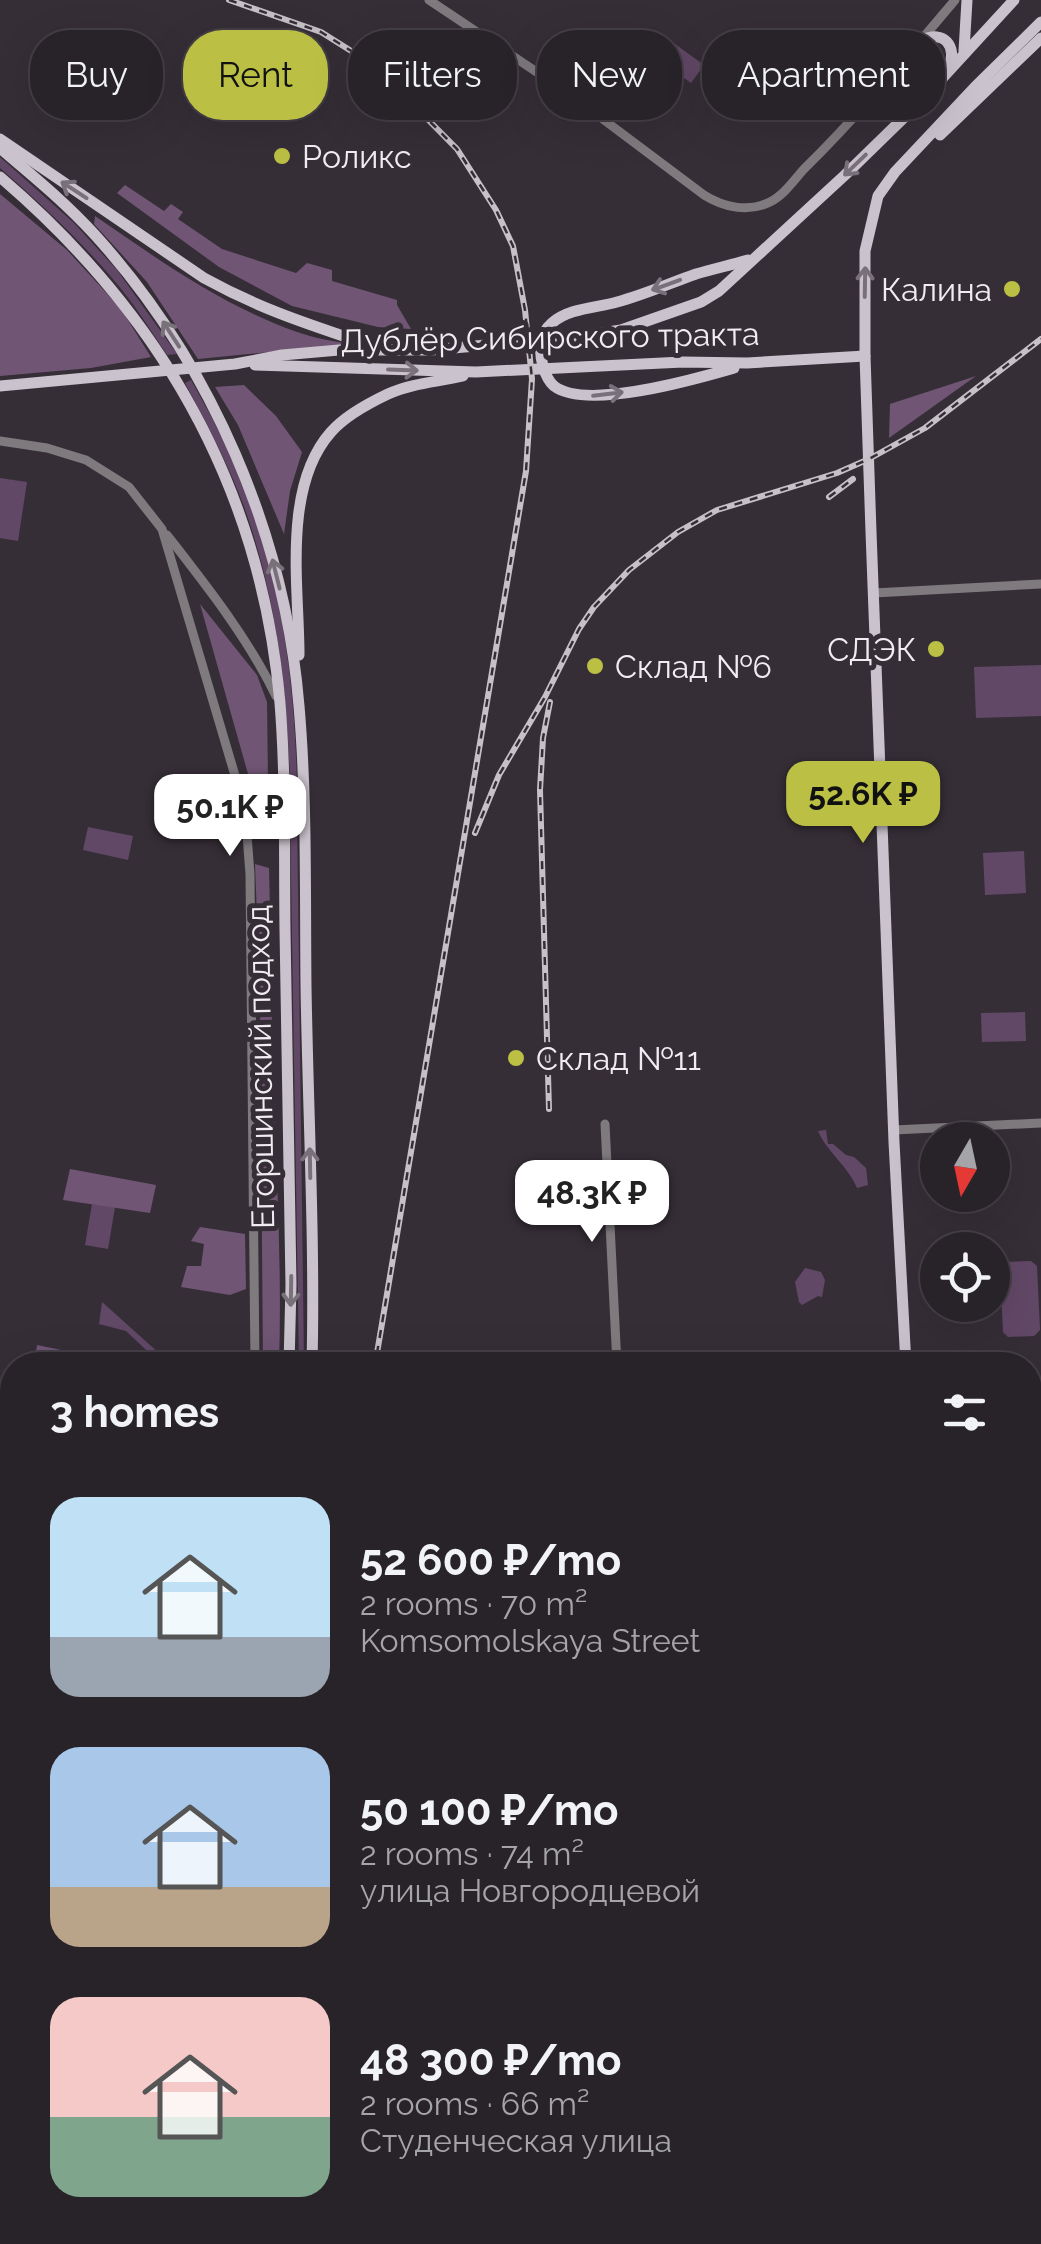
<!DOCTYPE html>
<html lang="en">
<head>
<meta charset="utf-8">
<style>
	body { margin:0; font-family:Raleway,sans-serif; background:#302a31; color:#f1f3f6; height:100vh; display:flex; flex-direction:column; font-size:38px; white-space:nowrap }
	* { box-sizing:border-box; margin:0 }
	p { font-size:32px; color:#a5a4a8 }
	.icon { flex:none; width:55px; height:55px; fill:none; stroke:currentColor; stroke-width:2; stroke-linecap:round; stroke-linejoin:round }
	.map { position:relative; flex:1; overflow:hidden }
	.drawer { position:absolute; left:0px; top:1352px; width:1042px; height:892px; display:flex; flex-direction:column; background:#282229; border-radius:40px 40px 0 0; box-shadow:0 10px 40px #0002,0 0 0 2px #443f46 }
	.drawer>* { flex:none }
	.banner { position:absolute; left:30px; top:30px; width:982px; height:90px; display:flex; gap:20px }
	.needle { width:65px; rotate:189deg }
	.fabs { position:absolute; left:920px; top:1122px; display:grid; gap:20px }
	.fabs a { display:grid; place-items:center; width:90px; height:90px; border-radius:50%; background:#282229; box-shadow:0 10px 40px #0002,0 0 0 2px #443f46; font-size:50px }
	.price { position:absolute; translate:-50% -85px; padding:0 22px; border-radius:20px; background:#fff; color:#222; font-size:32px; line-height:65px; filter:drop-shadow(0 2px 5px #0008) }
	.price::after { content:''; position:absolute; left:50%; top:60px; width:30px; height:22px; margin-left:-15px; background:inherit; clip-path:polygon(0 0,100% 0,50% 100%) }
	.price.current { background:#bbc044; color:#111 }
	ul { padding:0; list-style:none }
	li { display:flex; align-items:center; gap:30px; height:250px; padding:0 50px }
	li span { display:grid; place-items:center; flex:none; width:280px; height:200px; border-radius:30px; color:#555 }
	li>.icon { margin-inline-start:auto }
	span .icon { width:120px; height:120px; fill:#fffc; stroke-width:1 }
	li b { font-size:42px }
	h2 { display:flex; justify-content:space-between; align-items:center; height:120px; padding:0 50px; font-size:42px }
	.pill { padding:0 35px; border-radius:40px; background:#282229; box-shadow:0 10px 40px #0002,0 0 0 2px #443f46; font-size:35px; line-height:90px }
	.pill.current { background:#bbc044; color:#111 }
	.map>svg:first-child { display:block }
</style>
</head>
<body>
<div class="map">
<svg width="1041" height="2244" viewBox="0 0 1041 2244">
	<rect width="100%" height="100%" fill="#362e37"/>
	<g fill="#624867">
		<path d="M 668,39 L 704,65 L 691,83 L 655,57 Z"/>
		<path d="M 0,157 L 74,223 L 117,270 L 177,354 L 167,355 C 150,329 133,302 112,278 C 78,238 40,203 0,168 Z"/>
		<path d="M 191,380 C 205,405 219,430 231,456 C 279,560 295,674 297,787 L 290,787 C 288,695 277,603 247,515 C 231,469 208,426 185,383 Z"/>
		<path d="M 0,478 L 27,482 L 18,541 L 0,538 Z"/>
		<path d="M 1041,665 L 1041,716 L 976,718 L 974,667 Z"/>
		<path d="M 290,813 L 297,813 L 304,1365 L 299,1365 Z"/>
		<path d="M 88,827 L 133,836 L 128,860 L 83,850 Z"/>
		<path d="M 1024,851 L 1026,893 L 985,895 L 983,853 Z"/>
		<path d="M 1025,1012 L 1026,1041 L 982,1042 L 981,1013 Z"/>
		<path d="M 826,1130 L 828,1144 L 833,1144 L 846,1155 L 854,1157 L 866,1168 L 868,1185 L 857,1188 C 848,1166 827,1152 818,1131 Z"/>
		<path d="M 92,1204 L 115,1207 L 108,1249 L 85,1245 Z"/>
		<path d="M 1031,1261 L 1037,1266 L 1040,1330 L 1034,1336 L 1008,1337 L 1003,1332 L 1000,1269 L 1003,1262 Z"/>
		<path d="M 805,1268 L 821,1272 L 825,1280 L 822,1297 L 818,1296 L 802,1305 L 799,1302 L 795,1282 Z"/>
		<path d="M 102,1302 L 170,1363 L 162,1365 L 126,1331 L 99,1324 Z"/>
	</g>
	<g fill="#705575">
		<path d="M 125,185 L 164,211 L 171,204 L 183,212 L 178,219 L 222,249 L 296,273 L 307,263 L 332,270 L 332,281 L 397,300 L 397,305 L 411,329 L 378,327 L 292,306 L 219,267 L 117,193 Z"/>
		<path d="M 0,194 L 67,250 L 121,309 L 151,357 L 91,368 L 0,376 Z"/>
		<path d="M 95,216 C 159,260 223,306 297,332 C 314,338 332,341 350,344 L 198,359 L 147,282 L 94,224 Z"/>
		<path d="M 976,376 L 889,438 L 890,404 Z"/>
		<path d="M 244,385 L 276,416 L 302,452 L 290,491 L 284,534 L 238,425 L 215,387 Z"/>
		<path d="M 200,604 L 257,675 L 267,702 L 268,781 L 252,788 Z"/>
		<path d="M 255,864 L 269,868 C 271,944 271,1021 274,1097 C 277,1187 282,1275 279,1365 L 263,1365 L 260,997 Z"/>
		<path d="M 70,1169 L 156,1185 L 150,1213 L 63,1200 Z"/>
		<path d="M 200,1227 L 245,1234 L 246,1289 L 230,1295 L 181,1287 L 187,1266 L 201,1266 L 204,1244 L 191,1241 Z"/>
		<path d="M 37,1345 L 105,1359 L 113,1365 L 34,1365 Z"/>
		<path d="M 0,1596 L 12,1598 L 12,1659 L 0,1658 Z"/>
	</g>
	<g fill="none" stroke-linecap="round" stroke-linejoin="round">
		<g stroke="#7e7a7e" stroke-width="9">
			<path d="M 429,0 L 568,93 L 704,195 C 723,207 748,213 770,202 C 784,195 794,180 804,169 C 858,116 906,58 955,0"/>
			<path d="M 0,441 L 47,448 L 86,460 L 129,487 L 162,529 L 239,789 L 246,822 L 250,874 L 255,1365"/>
			<path d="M 167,535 C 206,585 248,638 276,696"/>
			<path d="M 874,593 L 1041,584"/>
			<path d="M 605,1124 L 617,1365"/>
			<path d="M 894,1130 L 1041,1123"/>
			<path d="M 1030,1513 L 1041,1512"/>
			<path d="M 0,1729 L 12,1726"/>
			<path d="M 542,2244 L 544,2237 L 552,2232"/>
		</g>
		<g stroke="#cac2cc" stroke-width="11">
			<path d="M 922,40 C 944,30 957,45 949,68"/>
			<path d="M 964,51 L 967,0"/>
			<path d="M 940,135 L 1041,38"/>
			<path d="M 0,139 L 204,278 C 262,310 311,325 373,346"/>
			<path d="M 0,148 C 33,176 66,203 95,235 C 211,363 285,534 299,706 C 307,799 305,893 306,986 C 308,1113 315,1239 312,1365"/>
			<path d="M 0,177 C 163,316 261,488 280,703 C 286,778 284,854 285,930 C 286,1048 290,1167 291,1285 L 289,1365"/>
			<path d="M 255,365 L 476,372 L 683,362 L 747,363 L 865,356"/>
			<path d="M 734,368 C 696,379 586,411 554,386 C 548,381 545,373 543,366 C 539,352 539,334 552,323 C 569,308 596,308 617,302 C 644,295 670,283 696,274 C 713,269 731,265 748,260"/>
			<path d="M 0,386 L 235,364 L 282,355 L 339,350 L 431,350 L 575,337 L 621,330 L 701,302 L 719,291 L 845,175 L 925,97 L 1014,0"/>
			<path d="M 299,655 C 299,587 282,487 331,432 C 345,416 369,403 388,394 C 412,383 438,382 463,376"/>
			<path d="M 906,1365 L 894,1142 L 871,532 L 865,356 L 865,251 L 878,196 L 895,172 L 975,87 L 1041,22"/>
			<path d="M 0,1779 L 12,1780"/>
			<path d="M 0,1793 L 12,1794"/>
			<path d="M 0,1852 L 12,1854"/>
			<path d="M 0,1878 L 12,1879"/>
			<path d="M 1030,1884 L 1041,1884"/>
			<path d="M 1030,1904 L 1041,1903"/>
			<path d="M 0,1943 L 12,1945"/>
			<path d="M 0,1959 L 12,1961"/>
			<path d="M 948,2232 L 948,2244"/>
			<path d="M 158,2244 L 158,2232"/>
			<path d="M 179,2244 L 183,2232"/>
		</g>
		<g stroke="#c6c0c7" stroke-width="2.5">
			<path d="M 0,1871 L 12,1872"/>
			<path d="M 1030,1897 L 1041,1896"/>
		</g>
		<g stroke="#c6c0c7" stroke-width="6">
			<g id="rail">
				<path d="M 229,0 L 321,32 L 375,66 L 457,149 L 496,210 L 513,246 L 525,310 L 532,379 L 526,471 L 375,1365"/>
				<path d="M 829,497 L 853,479"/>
				<path d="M 475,833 L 499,775 L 545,697 L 579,629 L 594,607 L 629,570 L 678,532 L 717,510 L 837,473 L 869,459 L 925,428 L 1041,339"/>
				<path d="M 549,1109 L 540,790 L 543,738 L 550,702"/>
				<path d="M 342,2232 L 351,2244"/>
				<path d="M 228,2244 L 230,2232"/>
				<path d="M 264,2244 L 265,2232"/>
				<path d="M 406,2244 L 409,2232"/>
			</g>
		</g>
		<use href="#rail" stroke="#362e37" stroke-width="2.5" stroke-dasharray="8" stroke-linecap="butt"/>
	</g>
	<defs><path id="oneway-shaft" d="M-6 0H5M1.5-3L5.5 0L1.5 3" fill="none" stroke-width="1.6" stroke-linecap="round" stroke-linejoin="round" transform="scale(2.5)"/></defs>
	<g stroke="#79717a">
		<use href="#oneway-shaft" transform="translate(855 165) rotate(136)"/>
		<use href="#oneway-shaft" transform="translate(74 190) rotate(-147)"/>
		<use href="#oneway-shaft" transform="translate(865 282) rotate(-89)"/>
		<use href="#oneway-shaft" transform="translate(666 285) rotate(160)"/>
		<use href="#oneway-shaft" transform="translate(171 334) rotate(-123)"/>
		<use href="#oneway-shaft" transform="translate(403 370) rotate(2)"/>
		<use href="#oneway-shaft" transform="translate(608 394) rotate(-7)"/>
		<use href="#oneway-shaft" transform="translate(276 574) rotate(-104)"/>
		<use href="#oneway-shaft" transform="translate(310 1163) rotate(-91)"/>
		<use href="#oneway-shaft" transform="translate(291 1291) rotate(91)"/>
	</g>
	<g fill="#bbc044" stroke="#362e37" stroke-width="4">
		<circle cx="282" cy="156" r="10"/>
		<circle cx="1012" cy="289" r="10"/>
		<circle cx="936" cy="649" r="10"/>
		<circle cx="595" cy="666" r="10"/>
		<circle cx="516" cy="1058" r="10"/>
	</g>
	<g text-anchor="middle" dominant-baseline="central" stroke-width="10" stroke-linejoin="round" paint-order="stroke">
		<g font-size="32" fill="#f1ecf2" stroke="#362e37" text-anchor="start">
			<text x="302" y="156">Роликс</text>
			<text x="992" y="289" text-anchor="end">Калина</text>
			<text x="916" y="649" text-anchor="end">СДЭК</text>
			<text x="615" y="666">Склад №6</text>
			<text x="536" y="1058">Склад №11</text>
		</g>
		<g font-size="32" fill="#f1ecf2" stroke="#362e37">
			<text transform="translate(550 337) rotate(-1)">Дублёр Сибирского тракта</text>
			<text transform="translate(260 1067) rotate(-91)">Егоршинский подход</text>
		</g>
	</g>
</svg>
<div class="fabs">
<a><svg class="needle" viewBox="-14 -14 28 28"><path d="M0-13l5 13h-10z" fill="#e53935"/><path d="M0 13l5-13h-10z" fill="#a5a4a8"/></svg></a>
<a><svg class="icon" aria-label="locate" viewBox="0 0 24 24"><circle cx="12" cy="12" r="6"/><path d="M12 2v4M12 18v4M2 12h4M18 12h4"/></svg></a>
</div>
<b class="price current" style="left:863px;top:846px">52.6K ₽</b>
<b class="price" style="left:230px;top:859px">50.1K ₽</b>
<b class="price" style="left:592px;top:1245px">48.3K ₽</b>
<div class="banner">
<a class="pill">Buy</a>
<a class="pill current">Rent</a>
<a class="pill">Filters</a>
<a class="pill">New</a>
<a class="pill">Apartment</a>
</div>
<section class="drawer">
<h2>3 homes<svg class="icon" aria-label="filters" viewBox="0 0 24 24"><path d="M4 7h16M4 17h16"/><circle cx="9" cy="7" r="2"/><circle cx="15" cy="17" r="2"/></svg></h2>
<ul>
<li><span style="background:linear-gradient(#bfe0f5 70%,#9aa5b1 0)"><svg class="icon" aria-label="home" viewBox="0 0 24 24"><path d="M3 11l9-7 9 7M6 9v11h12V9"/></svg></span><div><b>52 600 ₽/mo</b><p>2 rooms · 70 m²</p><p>Komsomolskaya Street</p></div></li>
<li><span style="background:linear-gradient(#a9c7e8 70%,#b9a48a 0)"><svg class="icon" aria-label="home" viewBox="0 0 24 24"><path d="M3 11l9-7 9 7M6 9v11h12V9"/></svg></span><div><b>50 100 ₽/mo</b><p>2 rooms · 74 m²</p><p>улица Новгородцевой</p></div></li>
<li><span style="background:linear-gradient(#f6c9c9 60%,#7fa58c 0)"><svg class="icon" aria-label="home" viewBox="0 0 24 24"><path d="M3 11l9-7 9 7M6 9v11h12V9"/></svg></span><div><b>48 300 ₽/mo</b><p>2 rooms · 66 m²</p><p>Студенческая улица</p></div></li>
</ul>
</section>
</div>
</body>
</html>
